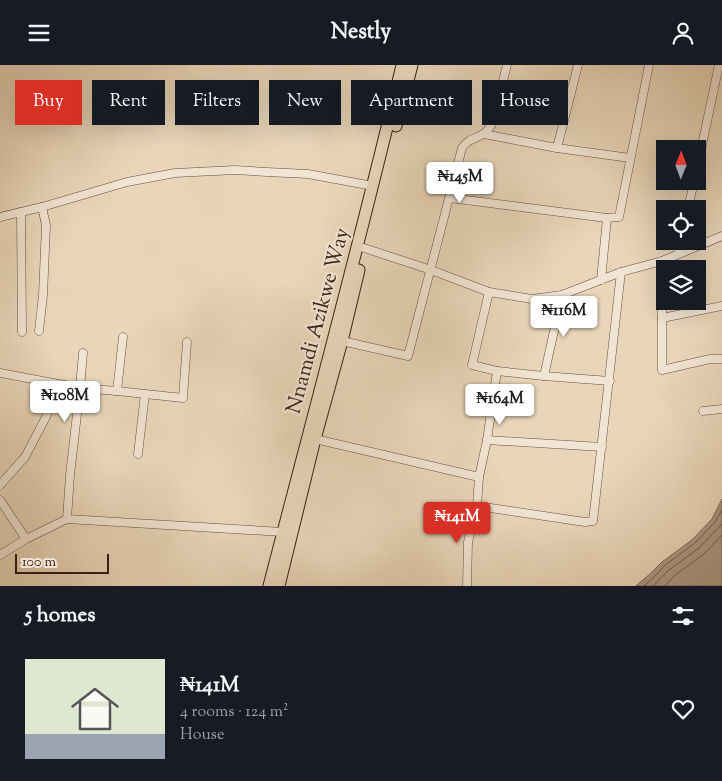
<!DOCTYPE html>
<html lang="en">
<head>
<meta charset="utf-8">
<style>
	body { margin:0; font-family:"Sorts Mill Goudy",serif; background:#242831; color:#f1f3f6; height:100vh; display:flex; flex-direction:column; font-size:19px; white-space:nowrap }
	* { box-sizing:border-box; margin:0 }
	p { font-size:16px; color:#9ea1a6 }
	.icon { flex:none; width:28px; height:28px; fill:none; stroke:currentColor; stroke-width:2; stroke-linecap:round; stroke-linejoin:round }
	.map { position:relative; height:521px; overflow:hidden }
	.side { display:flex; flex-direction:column; background:#171b24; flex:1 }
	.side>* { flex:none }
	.top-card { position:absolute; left:15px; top:15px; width:692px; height:45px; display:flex; gap:10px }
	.needle { width:32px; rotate:1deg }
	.fabs { position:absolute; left:656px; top:75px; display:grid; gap:10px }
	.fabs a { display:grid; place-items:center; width:50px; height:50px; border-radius:0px; background:#171b24; box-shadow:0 5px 20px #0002; font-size:25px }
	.scale { position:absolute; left:15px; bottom:12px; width:94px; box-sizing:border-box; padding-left:5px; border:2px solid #392117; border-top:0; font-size:14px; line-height:18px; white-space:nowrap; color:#392117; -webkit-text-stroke:4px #f1e4d2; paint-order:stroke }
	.price { position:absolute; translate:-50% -42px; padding:0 11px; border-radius:5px; background:#fff; color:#222; font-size:16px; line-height:32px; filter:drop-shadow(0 1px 2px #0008) }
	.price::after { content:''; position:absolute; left:50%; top:30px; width:15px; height:11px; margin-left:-8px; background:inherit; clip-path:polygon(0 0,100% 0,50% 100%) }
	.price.selected { background:#d93025; color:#fff }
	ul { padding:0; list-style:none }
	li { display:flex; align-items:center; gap:15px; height:125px; padding:0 25px }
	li+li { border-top:1px solid #363941 }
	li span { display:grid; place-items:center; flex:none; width:140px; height:100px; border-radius:0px; color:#555 }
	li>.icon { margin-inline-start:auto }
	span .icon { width:60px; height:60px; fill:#fffc; stroke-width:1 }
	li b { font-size:21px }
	h2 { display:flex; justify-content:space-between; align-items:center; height:60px; padding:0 25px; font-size:21px }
	.chip { padding:0 18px; border-radius:0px; background:#171b24; box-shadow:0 5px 20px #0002; font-size:18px; line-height:45px }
	.chip.selected { background:#d93025; color:#fff }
	header { display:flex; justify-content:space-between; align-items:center; height:65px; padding:0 25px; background:#171b24; font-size:22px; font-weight:700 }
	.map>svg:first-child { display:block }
</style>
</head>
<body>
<header><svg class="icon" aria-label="menu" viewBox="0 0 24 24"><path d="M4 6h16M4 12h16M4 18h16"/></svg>Nestly<svg class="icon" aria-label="person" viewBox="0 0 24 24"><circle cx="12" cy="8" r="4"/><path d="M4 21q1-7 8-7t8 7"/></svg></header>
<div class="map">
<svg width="722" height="521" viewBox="0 0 722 521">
	<rect width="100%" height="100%" fill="#e9d6b9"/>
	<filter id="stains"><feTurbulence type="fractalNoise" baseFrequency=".004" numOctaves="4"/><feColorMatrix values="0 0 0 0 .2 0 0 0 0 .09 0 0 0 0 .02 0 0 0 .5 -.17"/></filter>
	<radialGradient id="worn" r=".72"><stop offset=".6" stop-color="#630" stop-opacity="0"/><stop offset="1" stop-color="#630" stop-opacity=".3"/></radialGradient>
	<path fill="#ad9882" stroke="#7f6857" d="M 722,434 L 722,521 L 636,521 L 651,508 L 662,497 L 692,475 L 712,454 Z"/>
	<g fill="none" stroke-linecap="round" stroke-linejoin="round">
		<g stroke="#735c4c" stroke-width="1">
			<path d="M 644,521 L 655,511 L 665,500 L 695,478 L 715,457 L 722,445"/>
			<path d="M 653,521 L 669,505 L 699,483 L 722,459"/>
			<path d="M 665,521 L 675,510 L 704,489 L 722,470"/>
		</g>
		<g stroke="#654e40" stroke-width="9">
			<g id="minor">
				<path d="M 484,69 L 557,83 L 630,93"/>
				<path d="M 557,83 L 578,0"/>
				<path d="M 698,99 L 719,0"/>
				<path d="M 450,133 L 607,153"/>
				<path d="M 688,144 L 694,116"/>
				<path d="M 21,147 L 22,267"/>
				<path d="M 0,152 L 42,142 L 127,117 L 175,108 L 235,105 L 267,107 L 308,109 L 373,121"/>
				<path d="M 364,183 L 431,205 L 489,227 L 532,234 L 562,230 L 621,207 L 662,196 L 722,171"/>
				<path d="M 678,189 L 681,176"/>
				<path d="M 662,196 L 662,253 L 722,241"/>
				<path d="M 601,215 L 607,153 L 619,152 L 649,0"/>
				<path d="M 489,227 L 472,300 L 497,306 L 544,311 L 610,316"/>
				<path d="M 662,253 L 662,305 L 710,294 L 722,294"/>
				<path d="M 39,266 L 43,230 L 46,160 L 42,142"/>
				<path d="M 123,272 L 117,326 L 183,333 L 187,277"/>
				<path d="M 342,276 L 408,291 L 462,83 C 469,73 474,75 483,69 C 487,67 489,63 492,59 L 507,0"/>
				<path d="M 83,288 L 80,323 L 117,326"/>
				<path d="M 497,306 L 487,375 L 479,412 L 477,441 L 585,457 L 593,456 L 621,207"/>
				<path d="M 0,308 L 80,323 L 70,410 L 67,454"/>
				<path d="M 544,311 L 562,230"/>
				<path d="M 703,346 L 722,344"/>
				<path d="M 315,374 L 479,412"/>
				<path d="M 487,375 L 602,382"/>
				<path d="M 138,389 L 145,329"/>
				<path d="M 0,420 L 25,392 L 47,350"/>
				<path d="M 0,435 L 26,474 L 0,490"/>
				<path d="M 26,474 L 67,454 L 283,467"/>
				<path d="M 467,521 L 468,477 L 477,441"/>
			</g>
		</g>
		<g stroke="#392117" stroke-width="13">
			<g id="highway">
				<path d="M 396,61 L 412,0"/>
				<path d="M 269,521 C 314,347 361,174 402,0"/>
				<path d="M 279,521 L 315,374 L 342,276 L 359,205"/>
			</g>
		</g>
		<use href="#minor" stroke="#f1e4d2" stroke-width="8"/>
		<use href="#highway" stroke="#e9d6b9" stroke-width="11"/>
	</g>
	<g text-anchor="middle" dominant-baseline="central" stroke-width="4.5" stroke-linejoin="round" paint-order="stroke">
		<g font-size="21" fill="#392117" stroke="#f1e4d2">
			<text transform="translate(319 256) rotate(-75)">Nnamdi Azikwe Way</text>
		</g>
	</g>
	<rect width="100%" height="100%" filter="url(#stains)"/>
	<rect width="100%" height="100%" fill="url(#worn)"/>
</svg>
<div class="fabs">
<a><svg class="needle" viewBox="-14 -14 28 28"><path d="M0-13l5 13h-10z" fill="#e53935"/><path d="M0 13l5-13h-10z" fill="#9ea1a6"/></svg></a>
<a><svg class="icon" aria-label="locate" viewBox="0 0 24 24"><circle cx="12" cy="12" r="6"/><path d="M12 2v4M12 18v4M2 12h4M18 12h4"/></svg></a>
<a><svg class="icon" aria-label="layers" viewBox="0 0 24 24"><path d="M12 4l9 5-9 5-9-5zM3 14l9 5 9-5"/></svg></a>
</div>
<div class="scale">100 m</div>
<b class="price" style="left:460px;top:139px">₦145M</b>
<b class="price" style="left:564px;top:273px">₦116M</b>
<b class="price" style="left:65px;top:358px">₦108M</b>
<b class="price" style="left:500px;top:361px">₦164M</b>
<b class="price selected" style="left:457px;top:479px">₦141M</b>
<div class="top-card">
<a class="chip selected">Buy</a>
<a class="chip">Rent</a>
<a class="chip">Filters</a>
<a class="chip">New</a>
<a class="chip">Apartment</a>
<a class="chip">House</a>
</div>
</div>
<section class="side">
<h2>5 homes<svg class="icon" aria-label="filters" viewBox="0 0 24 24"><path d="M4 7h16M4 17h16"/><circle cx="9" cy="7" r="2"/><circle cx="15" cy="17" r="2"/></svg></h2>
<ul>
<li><span style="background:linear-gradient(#dfe7d0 75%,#9aa5b1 0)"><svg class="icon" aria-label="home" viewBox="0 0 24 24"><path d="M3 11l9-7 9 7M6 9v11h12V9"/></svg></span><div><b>₦141M</b><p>4 rooms · 124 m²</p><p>House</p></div><svg class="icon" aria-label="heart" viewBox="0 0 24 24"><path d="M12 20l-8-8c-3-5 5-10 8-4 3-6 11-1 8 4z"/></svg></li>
</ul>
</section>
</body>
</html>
